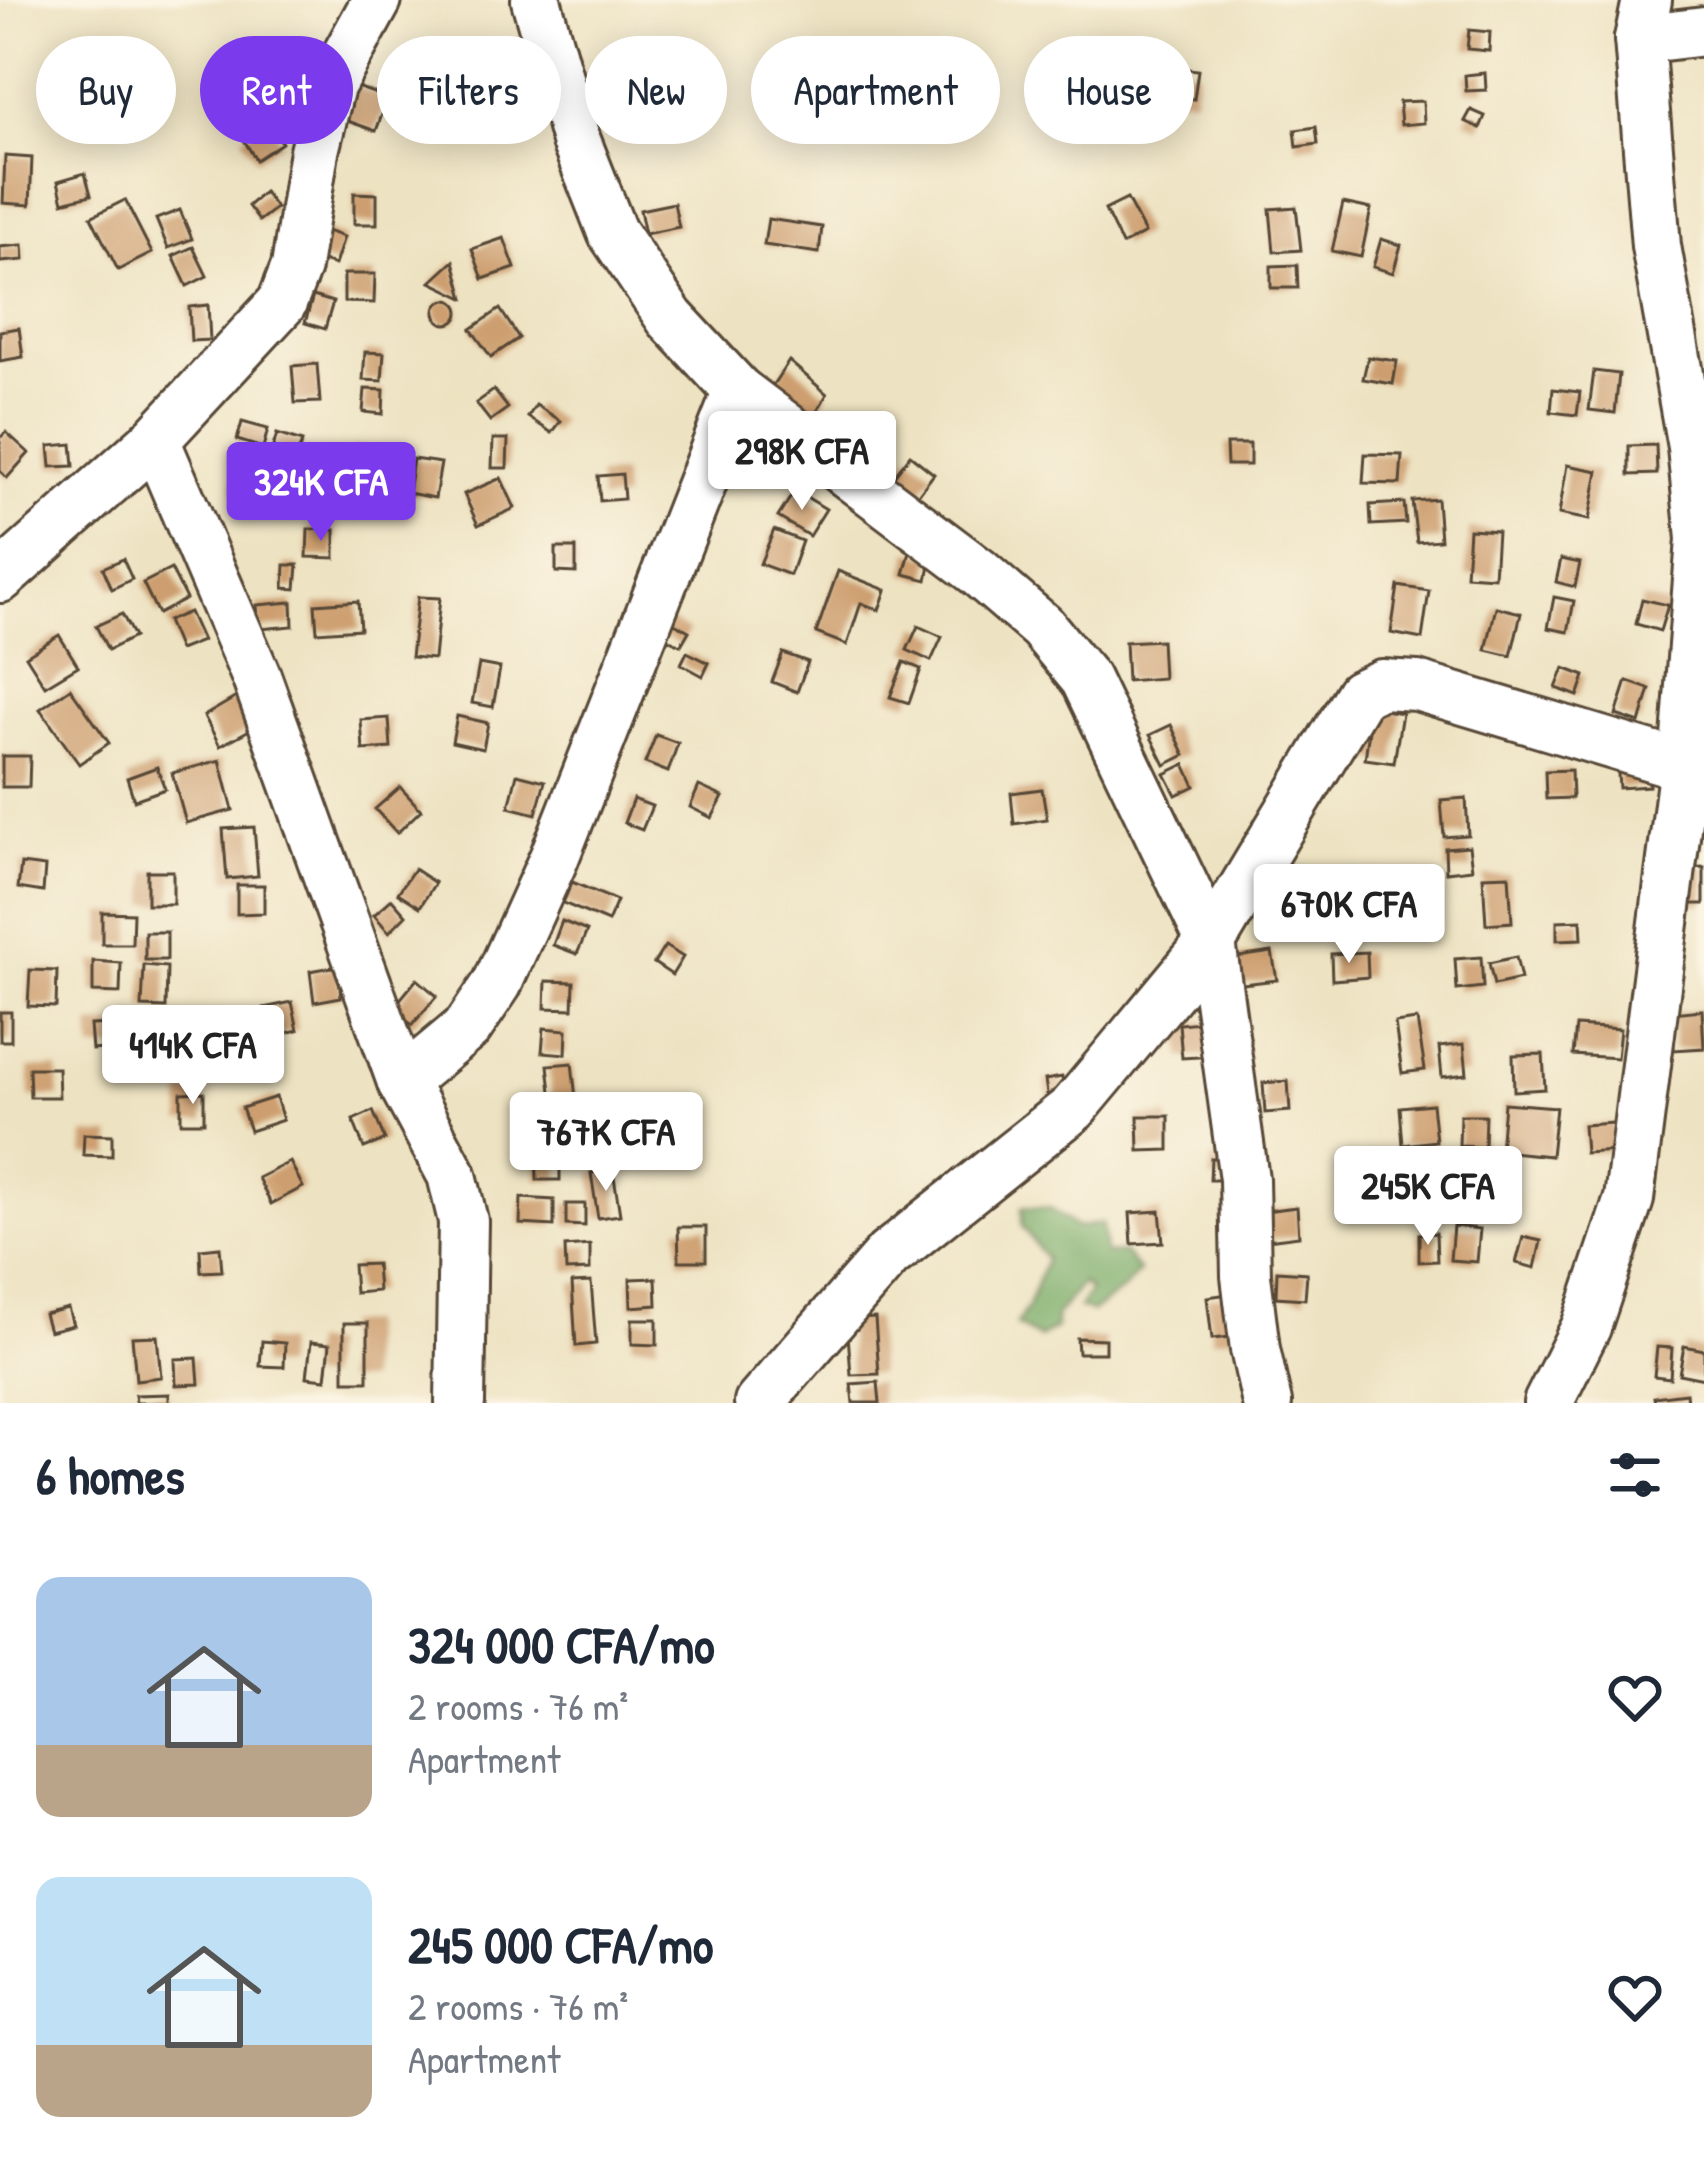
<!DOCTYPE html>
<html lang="en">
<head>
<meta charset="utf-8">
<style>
	body { margin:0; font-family:"Patrick Hand",sans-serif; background:#f2f2f3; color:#1f2937; height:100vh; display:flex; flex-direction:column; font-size:45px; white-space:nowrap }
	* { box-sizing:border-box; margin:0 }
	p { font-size:39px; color:#747a83 }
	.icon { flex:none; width:66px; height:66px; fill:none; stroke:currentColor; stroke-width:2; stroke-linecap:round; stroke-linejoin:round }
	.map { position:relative; height:1403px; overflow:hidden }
	.sheet { display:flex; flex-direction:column; background:#fff; flex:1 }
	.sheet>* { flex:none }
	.top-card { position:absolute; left:36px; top:36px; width:1632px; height:108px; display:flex; gap:24px }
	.price { position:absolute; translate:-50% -102px; padding:0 27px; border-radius:12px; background:#fff; color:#222; font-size:39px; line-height:78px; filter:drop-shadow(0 3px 6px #0008) }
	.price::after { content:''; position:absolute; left:50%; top:72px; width:36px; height:27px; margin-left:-18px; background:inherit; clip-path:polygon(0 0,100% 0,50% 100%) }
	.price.current { background:#7c3aed; color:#fff }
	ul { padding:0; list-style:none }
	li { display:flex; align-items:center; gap:36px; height:300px; padding:0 36px }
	li span { display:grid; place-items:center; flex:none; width:336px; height:240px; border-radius:24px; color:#555 }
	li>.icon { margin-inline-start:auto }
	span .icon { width:144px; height:144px; fill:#fffc; stroke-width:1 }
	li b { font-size:51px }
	h2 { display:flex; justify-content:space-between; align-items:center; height:144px; padding:0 36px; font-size:51px }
	.chip { padding:0 42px; border-radius:54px; background:#fff; box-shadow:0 6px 30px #0003; font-size:42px; line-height:108px }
	.chip.current { background:#7c3aed; color:#fff }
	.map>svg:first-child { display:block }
</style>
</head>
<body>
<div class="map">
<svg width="1704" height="1403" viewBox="0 0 1704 1403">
	<rect width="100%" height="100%" fill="#fcf5e5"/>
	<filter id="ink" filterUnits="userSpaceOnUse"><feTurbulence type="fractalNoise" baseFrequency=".00833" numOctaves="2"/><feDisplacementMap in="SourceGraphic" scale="24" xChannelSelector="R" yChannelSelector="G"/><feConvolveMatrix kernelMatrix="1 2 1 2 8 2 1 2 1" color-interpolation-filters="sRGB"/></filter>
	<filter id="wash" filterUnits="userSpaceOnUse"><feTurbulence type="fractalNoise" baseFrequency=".004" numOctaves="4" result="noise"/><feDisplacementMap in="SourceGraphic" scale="48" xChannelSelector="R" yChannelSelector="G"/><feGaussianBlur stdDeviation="2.7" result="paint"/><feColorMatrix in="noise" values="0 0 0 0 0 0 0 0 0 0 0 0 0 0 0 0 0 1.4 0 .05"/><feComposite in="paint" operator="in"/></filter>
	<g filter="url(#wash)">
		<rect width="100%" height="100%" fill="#ede2c1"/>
		<path fill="#7aac68" stroke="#5a6b43" stroke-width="3" d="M 1022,1207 L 1050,1208 L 1077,1228 L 1102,1223 L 1105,1254 L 1124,1253 L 1139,1271 L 1126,1287 L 1092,1312 L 1079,1308 L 1090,1291 L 1082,1283 L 1056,1315 L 1056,1328 L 1039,1338 L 1016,1325 L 1028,1307 L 1046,1259 L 1022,1226 Z"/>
		<g id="blocks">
			<g fill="#cd9f70">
				<path d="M 1469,30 L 1490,32 L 1489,51 L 1467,49 Z"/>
				<path d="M 1170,67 L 1198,70 L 1194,99 L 1166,96 Z"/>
				<path d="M 1485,73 L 1486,90 L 1466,91 L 1465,75 Z"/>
				<path d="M 354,86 L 388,98 L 376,131 L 342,119 Z"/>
				<path d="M 1423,101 L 1424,123 L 1401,125 L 1399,102 Z"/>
				<path d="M 1471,110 L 1485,116 L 1480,128 L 1465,121 Z"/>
				<path d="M 268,121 L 282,143 L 256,160 L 242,137 Z"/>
				<path d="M 1316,127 L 1318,144 L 1297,147 L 1295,130 Z"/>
				<path d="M 5,156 L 32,158 L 30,205 L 3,203 Z"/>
				<path d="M 85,173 L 91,195 L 63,202 L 58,181 Z"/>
				<path d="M 264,192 L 276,208 L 259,221 L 248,206 Z"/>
				<path d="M 354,193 L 377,194 L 377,224 L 354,224 Z"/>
				<path d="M 1127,199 L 1145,233 L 1122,245 L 1105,210 Z"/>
				<path d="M 125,200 L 152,253 L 118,270 L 91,217 Z"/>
				<path d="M 674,203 L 679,227 L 645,234 L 640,210 Z"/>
				<path d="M 1343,203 L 1371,209 L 1361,257 L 1332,251 Z"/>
				<path d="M 1296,207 L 1301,250 L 1274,252 L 1270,209 Z"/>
				<path d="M 180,210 L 192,239 L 168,248 L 156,219 Z"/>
				<path d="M 768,219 L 822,227 L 819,253 L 764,245 Z"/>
				<path d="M 318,228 L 344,237 L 335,265 L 309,257 Z"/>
				<path d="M 504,238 L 515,268 L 483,279 L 472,249 Z"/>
				<path d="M 1381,239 L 1401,245 L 1393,273 L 1373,267 Z"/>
				<path d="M 23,245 L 24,260 L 0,262 L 0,247 Z"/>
				<path d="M 193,247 L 207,276 L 187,286 L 173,256 Z"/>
				<path d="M 454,261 L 464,298 L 431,282 Z"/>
				<path d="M 1297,265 L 1298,288 L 1271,288 L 1271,266 Z"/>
				<path d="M 344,274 L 375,274 L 374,303 L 344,302 Z"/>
				<path d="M 313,296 L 333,302 L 325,329 L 305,323 Z"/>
				<circle cx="447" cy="312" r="12"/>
				<path d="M 208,305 L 210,340 L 191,341 L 189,307 Z"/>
				<path d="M 500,309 L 519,338 L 491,357 L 471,329 Z"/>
				<path d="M 19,328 L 23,357 L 0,361 L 0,331 Z"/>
				<path d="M 365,352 L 384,353 L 382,381 L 363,380 Z"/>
				<path d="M 1368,357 L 1397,361 L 1393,384 L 1363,379 Z"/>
				<path d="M 789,361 L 827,394 L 808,427 L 766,395 Z"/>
				<path d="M 317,364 L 320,402 L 295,403 L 292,366 Z"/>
				<path d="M 1594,371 L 1619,374 L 1615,413 L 1589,410 Z"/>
				<path d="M 365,389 L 384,390 L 383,414 L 363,412 Z"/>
				<path d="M 1553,389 L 1580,392 L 1577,415 L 1551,412 Z"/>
				<path d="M 494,390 L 508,408 L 490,421 L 476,403 Z"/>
				<path d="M 536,405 L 561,421 L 552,433 L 528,417 Z"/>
				<path d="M 851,412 L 874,426 L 857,454 L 835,441 Z"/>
				<path d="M 242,422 L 268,429 L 263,448 L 237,440 Z"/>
				<path d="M 735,427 L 760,437 L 744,479 L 719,470 Z"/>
				<path d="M 6,432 L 29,453 L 7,478 L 0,471 L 0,438 Z"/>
				<path d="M 277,434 L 302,442 L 295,461 L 271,453 Z"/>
				<path d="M 493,439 L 508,439 L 507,468 L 492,468 Z"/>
				<path d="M 72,444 L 74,466 L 51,467 L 49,446 Z"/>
				<path d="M 1226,444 L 1250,444 L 1250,465 L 1227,465 Z"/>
				<path d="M 1656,445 L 1657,474 L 1629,475 L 1629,446 Z"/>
				<path d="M 352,447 L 388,448 L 387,473 L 351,471 Z"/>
				<path d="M 1365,454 L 1402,455 L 1400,484 L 1363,483 Z"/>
				<path d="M 910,455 L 934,474 L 911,504 L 887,485 Z"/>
				<path d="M 413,459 L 441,463 L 435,498 L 408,493 Z"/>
				<path d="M 236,465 L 265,469 L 262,496 L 232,492 Z"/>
				<path d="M 1567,465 L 1598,471 L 1589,520 L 1559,514 Z"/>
				<path d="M 622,474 L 624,499 L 600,501 L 598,476 Z"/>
				<path d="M 501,478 L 515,508 L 478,525 L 464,494 Z"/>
				<path d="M 795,490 L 826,509 L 809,536 L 778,517 Z"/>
				<path d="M 1437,499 L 1440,540 L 1417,542 L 1412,501 Z"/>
				<path d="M 1404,503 L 1406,523 L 1371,525 L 1370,505 Z"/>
				<path d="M 308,529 L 335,530 L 335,558 L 307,557 Z"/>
				<path d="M 1469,529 L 1497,531 L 1494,577 L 1466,575 Z"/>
				<path d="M 774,530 L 802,541 L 790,575 L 760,564 Z"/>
				<path d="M 556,548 L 576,548 L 576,573 L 556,572 Z"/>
				<path d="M 910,552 L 932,557 L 927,580 L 904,574 Z"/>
				<path d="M 123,559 L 132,579 L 112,589 L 103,568 Z"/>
				<path d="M 1561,559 L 1580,563 L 1575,587 L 1556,582 Z"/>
				<path d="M 285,565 L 298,565 L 296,589 L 284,588 Z"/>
				<path d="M 171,569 L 186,599 L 158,614 L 143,583 Z"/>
				<path d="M 838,571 L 886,590 L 879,610 L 861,603 L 847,645 L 816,633 Z"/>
				<path d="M 1398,586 L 1429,591 L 1422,639 L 1391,633 Z"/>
				<path d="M 418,597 L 440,598 L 434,659 L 411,657 Z"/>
				<path d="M 1554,597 L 1574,601 L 1568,632 L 1548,628 Z"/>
				<path d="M 1642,599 L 1668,605 L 1660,631 L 1636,624 Z"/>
				<path d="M 358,601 L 360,629 L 317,632 L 315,604 Z"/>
				<path d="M 292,602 L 293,626 L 259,629 L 257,605 Z"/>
				<path d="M 1496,607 L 1521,613 L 1511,656 L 1486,650 Z"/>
				<path d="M 189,612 L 202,641 L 179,650 L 167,621 Z"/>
				<path d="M 122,614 L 134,637 L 108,650 L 96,626 Z"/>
				<path d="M 667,619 L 689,631 L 681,645 L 659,635 Z"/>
				<path d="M 918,626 L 942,637 L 931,661 L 907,650 Z"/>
				<path d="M 59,635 L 78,666 L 45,686 L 26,656 Z"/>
				<path d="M 1161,640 L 1163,678 L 1127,681 L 1125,642 Z"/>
				<path d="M 687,652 L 709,663 L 703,676 L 681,664 Z"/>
				<path d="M 783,653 L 808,662 L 797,692 L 772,682 Z"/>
				<path d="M 904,662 L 921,669 L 909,703 L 890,697 Z"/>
				<path d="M 479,664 L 500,668 L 493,707 L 472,703 Z"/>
				<path d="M 1564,668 L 1585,676 L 1578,696 L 1556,688 Z"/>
				<path d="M 1627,681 L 1650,689 L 1640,723 L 1616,715 Z"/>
				<path d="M 70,688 L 109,743 L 79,764 L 40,709 Z"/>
				<path d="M 238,696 L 255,727 L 220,746 L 204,716 Z"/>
				<path d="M 1372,708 L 1402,713 L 1394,763 L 1365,759 Z"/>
				<path d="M 457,716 L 488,723 L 483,749 L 452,742 Z"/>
				<path d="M 389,718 L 391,748 L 363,750 L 361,720 Z"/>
				<path d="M 1171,725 L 1185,755 L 1165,765 L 1150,735 Z"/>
				<path d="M 656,735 L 678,743 L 668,772 L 645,763 Z"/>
				<path d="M 2,756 L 30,756 L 29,787 L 2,787 Z"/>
				<path d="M 1648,758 L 1649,786 L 1619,788 L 1617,760 Z"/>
				<path d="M 220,760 L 233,810 L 186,823 L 172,773 Z"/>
				<path d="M 1185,764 L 1195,786 L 1176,795 L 1165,774 Z"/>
				<path d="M 157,767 L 165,789 L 134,800 L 127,778 Z"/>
				<path d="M 1571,770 L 1572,798 L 1546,799 L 1545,771 Z"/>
				<path d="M 517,774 L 545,781 L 536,814 L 509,807 Z"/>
				<path d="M 699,786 L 723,797 L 712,818 L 690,807 Z"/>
				<path d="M 400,787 L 421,810 L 397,833 L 375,809 Z"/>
				<path d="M 1042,789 L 1047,819 L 1014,824 L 1011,793 Z"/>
				<path d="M 1466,798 L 1468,835 L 1444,837 L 1441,800 Z"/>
				<path d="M 633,799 L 652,806 L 642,830 L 624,823 Z"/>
				<path d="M 254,827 L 258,876 L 227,879 L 223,829 Z"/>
				<path d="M 1469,846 L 1472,869 L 1446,872 L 1445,848 Z"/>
				<path d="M 21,864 L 45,867 L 43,892 L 18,888 Z"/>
				<path d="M 1704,867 L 1704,904 L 1678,904 L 1677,868 Z"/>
				<path d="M 414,869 L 435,883 L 420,907 L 398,893 Z"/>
				<rect x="147" y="871" width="26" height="33"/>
				<path d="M 1509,875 L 1512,922 L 1486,924 L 1483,876 Z"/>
				<path d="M 572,882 L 617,901 L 608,922 L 563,903 Z"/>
				<path d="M 237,885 L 264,885 L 264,913 L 237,914 Z"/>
				<path d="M 392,899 L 406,915 L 389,932 L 374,915 Z"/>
				<path d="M 102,912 L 133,913 L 132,944 L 102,944 Z"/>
				<path d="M 1581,920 L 1582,939 L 1557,940 L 1557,921 Z"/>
				<path d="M 562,921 L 587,931 L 577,954 L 553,945 Z"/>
				<rect x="145" y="932" width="22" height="28"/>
				<path d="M 665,946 L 683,957 L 672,975 L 654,963 Z"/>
				<path d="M 1272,952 L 1277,980 L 1242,984 L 1238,957 Z"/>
				<path d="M 1367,952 L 1368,977 L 1332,980 L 1331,954 Z"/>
				<path d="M 1481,957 L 1483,987 L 1457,990 L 1455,959 Z"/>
				<path d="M 1516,957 L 1521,979 L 1494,985 L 1489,963 Z"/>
				<path d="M 93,961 L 121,963 L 120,993 L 93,992 Z"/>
				<path d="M 144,965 L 167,967 L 166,1008 L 142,1007 Z"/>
				<path d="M 338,966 L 341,997 L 314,1002 L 310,971 Z"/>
				<path d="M 30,970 L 57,971 L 56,1007 L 28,1006 Z"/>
				<path d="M 417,979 L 437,996 L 412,1025 L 393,1008 Z"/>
				<path d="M 546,981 L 574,982 L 573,1009 L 545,1008 Z"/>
				<path d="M 292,1002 L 298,1030 L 271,1037 L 264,1008 Z"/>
				<path d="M 1702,1010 L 1704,1048 L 1674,1050 L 1672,1013 Z"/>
				<rect x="0" y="1012" width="11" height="29"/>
				<path d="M 173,1016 L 175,1045 L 135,1047 L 133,1018 Z"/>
				<path d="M 1417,1020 L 1425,1070 L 1402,1073 L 1395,1023 Z"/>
				<path d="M 1211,1021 L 1214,1056 L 1182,1058 L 1179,1024 Z"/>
				<path d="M 115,1024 L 116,1048 L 92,1050 L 90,1025 Z"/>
				<path d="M 1576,1026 L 1620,1029 L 1617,1058 L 1573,1055 Z"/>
				<path d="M 544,1028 L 567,1030 L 566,1054 L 542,1052 Z"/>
				<path d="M 1464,1044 L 1467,1074 L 1442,1077 L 1439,1047 Z"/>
				<path d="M 253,1045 L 255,1071 L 228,1073 L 227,1046 Z"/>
				<path d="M 1543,1054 L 1545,1089 L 1514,1091 L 1513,1055 Z"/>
				<path d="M 572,1063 L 578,1116 L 554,1118 L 548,1065 Z"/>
				<path d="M 29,1068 L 58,1068 L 59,1097 L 30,1097 Z"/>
				<path d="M 1062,1077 L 1065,1097 L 1048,1100 L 1045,1080 Z"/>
				<path d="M 1288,1081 L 1290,1111 L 1265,1113 L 1263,1083 Z"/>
				<path d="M 204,1092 L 204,1122 L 181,1122 L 181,1093 Z"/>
				<path d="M 276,1097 L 283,1120 L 250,1131 L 242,1108 Z"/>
				<path d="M 1504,1103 L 1556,1107 L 1551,1156 L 1500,1151 Z"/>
				<path d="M 1432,1104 L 1436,1141 L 1403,1145 L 1400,1107 Z"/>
				<path d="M 373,1111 L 385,1140 L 364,1148 L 353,1120 Z"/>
				<path d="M 1460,1115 L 1485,1115 L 1484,1147 L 1459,1146 Z"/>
				<path d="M 1138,1116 L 1169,1116 L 1169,1150 L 1139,1151 Z"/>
				<path d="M 1613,1123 L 1615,1151 L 1585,1153 L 1583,1125 Z"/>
				<path d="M 84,1134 L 112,1135 L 112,1156 L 83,1155 Z"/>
				<path d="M 536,1143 L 560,1143 L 560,1180 L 537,1180 Z"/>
				<path d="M 1211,1158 L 1238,1158 L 1238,1180 L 1210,1180 Z"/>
				<path d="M 290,1162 L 303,1187 L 271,1204 L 258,1178 Z"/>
				<path d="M 613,1170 L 620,1215 L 598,1218 L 591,1173 Z"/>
				<path d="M 521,1198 L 554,1200 L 554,1226 L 520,1224 Z"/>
				<path d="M 566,1204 L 585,1204 L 585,1226 L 566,1225 Z"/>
				<path d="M 1297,1207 L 1299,1236 L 1259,1241 L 1256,1212 Z"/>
				<path d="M 1160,1211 L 1163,1242 L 1132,1244 L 1130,1213 Z"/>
				<path d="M 1453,1226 L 1480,1229 L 1477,1262 L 1450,1260 Z"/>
				<path d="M 678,1227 L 706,1227 L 706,1261 L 679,1261 Z"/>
				<path d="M 1436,1233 L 1437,1261 L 1419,1262 L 1419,1234 Z"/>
				<path d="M 1523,1237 L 1541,1241 L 1535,1268 L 1516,1263 Z"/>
				<path d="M 590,1245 L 590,1270 L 566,1271 L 565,1247 Z"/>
				<path d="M 220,1247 L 222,1271 L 201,1272 L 200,1249 Z"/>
				<path d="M 376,1264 L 378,1291 L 355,1293 L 353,1265 Z"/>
				<path d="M 1277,1271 L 1307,1273 L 1305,1299 L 1276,1297 Z"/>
				<path d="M 656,1278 L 657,1305 L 631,1307 L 630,1279 Z"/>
				<path d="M 591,1282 L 596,1344 L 576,1346 L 572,1283 Z"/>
				<path d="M 1243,1292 L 1249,1335 L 1212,1339 L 1207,1297 Z"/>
				<path d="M 68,1308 L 73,1325 L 49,1331 L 44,1314 Z"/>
				<path d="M 875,1318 L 879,1374 L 851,1375 L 847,1320 Z"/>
				<path d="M 632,1319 L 657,1319 L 657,1345 L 632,1344 Z"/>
				<rect x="344" y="1323" width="24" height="58"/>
				<path d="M 157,1336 L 161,1377 L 136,1380 L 132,1337 Z"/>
				<path d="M 1077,1338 L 1105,1339 L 1105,1353 L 1078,1353 Z"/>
				<path d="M 262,1341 L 285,1343 L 284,1367 L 260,1366 Z"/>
				<path d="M 311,1342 L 330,1344 L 326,1379 L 307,1377 Z"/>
				<path d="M 1684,1346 L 1704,1350 L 1704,1379 L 1679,1374 Z"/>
				<path d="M 1657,1347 L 1672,1348 L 1670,1378 L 1654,1376 Z"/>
				<path d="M 197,1358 L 199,1384 L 176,1385 L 175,1359 Z"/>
				<path d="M 878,1382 L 880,1403 L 853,1403 L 851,1384 Z"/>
				<path d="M 1686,1393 L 1687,1403 L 1655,1403 L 1654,1397 Z"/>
				<path d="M 169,1394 L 169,1403 L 136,1403 L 135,1395 Z"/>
			</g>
		</g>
	</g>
	<g filter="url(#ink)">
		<use href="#blocks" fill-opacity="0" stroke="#564636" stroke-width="3"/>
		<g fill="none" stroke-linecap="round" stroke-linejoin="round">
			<g stroke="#564636" stroke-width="54">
				<g id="minor">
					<path d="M 536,0 L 576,141 L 612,232 L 670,318 L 738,391 L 977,571 L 1042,627 L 1085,679 L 1211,942 L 1244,1179 L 1246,1276 L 1255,1349 L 1267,1403"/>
					<path d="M 1639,39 L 1704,31"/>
					<path d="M 155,440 L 256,676 L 402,1082 L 452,1175 L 463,1221 L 460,1403"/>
					<path d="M 0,578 L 155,440 L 282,303 L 296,267 L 314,151 L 330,86 L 377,0"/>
					<path d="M 402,1082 L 468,1027 L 497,984 L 554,858 L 738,391"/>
					<path d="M 759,1403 L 888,1255 L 1073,1108 L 1114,1059 L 1211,942 L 1360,694 L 1382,684 L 1417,686 L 1704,772"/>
					<path d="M 1548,1403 L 1586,1327 L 1629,1199 L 1684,765 L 1701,539 L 1692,447 L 1656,246 L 1639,39 L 1647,0"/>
				</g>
			</g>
			<use href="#minor" stroke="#fff" stroke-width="48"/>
		</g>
	</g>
</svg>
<b class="price" style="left:802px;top:513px">298K CFA</b>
<b class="price current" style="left:321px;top:544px">324K CFA</b>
<b class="price" style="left:1349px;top:966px">670K CFA</b>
<b class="price" style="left:193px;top:1107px">414K CFA</b>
<b class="price" style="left:606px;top:1194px">767K CFA</b>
<b class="price" style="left:1428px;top:1248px">245K CFA</b>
<div class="top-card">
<a class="chip">Buy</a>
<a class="chip current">Rent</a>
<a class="chip">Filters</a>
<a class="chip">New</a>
<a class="chip">Apartment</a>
<a class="chip">House</a>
</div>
</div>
<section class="sheet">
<h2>6 homes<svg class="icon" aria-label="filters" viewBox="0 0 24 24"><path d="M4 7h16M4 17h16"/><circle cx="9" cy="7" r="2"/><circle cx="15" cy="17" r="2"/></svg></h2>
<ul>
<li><span style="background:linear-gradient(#a9c7e8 70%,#b9a48a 0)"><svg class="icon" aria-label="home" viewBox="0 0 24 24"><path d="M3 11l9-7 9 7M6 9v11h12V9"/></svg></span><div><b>324 000 CFA/mo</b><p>2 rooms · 76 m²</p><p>Apartment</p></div><svg class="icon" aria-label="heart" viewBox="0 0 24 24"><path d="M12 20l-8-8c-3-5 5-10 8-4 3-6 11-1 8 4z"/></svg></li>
<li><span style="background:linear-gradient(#bfe0f5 70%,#b9a48a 0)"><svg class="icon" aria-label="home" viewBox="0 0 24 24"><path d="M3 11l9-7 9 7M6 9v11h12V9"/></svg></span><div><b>245 000 CFA/mo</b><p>2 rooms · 76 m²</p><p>Apartment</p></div><svg class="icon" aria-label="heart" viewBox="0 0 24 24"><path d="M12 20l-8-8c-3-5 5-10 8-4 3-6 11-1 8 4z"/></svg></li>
</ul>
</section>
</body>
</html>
